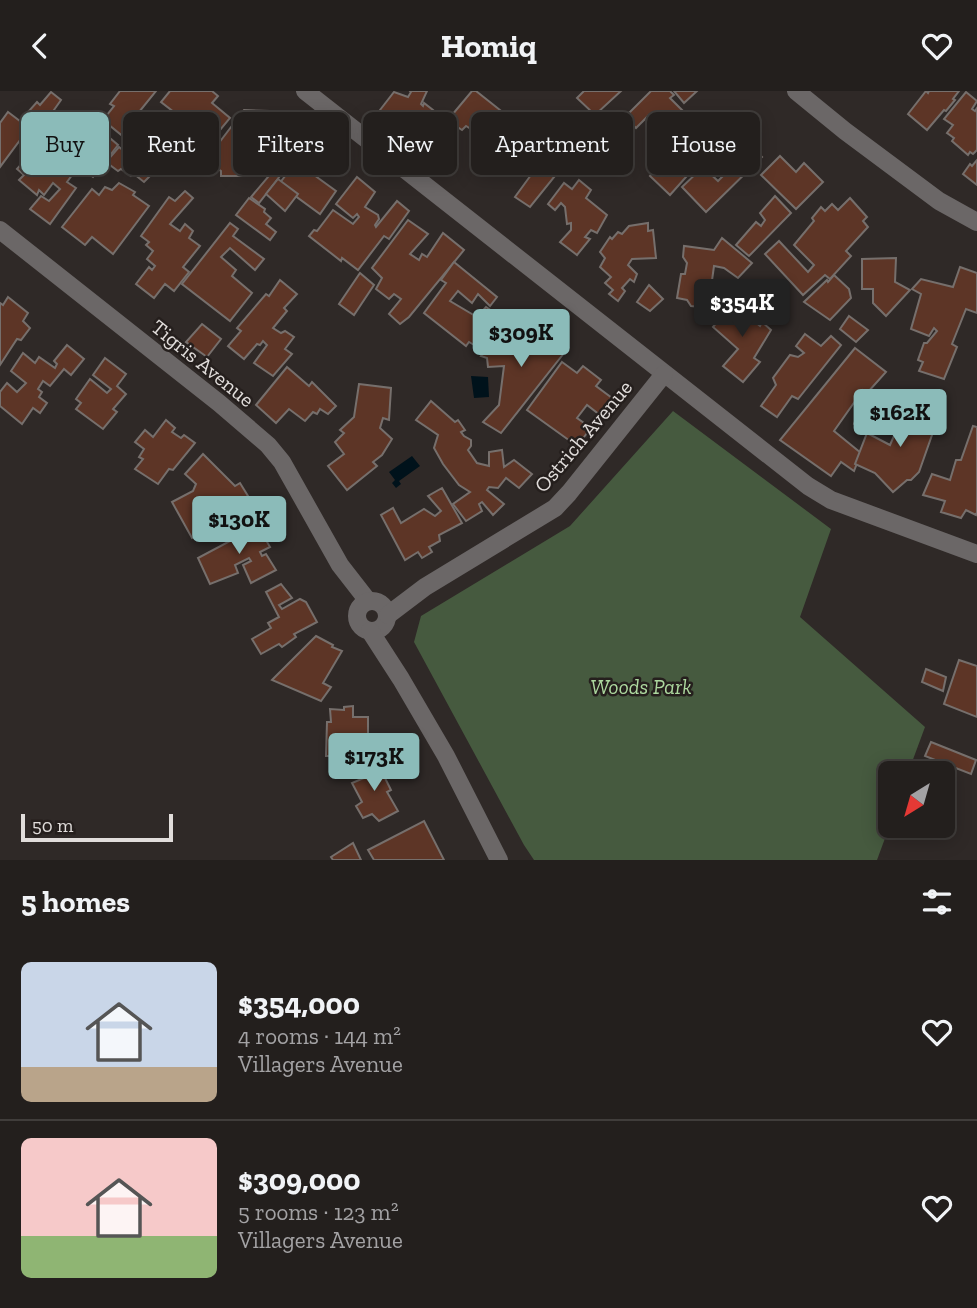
<!DOCTYPE html>
<html lang="en">
<head>
<meta charset="utf-8">
<style>
	body { margin:0; font-family:"Zilla Slab",serif; background:#2f2c2a; color:#f1f3f6; height:100vh; display:flex; flex-direction:column; font-size:26px; white-space:nowrap }
	* { box-sizing:border-box; margin:0 }
	p { font-size:23px; color:#a3a2a4 }
	.icon { flex:none; width:38px; height:38px; fill:none; stroke:currentColor; stroke-width:2; stroke-linecap:round; stroke-linejoin:round }
	.map { position:relative; height:769px; overflow:hidden }
	.drawer { display:flex; flex-direction:column; background:#231f1d; flex:1 }
	.drawer>* { flex:none }
	.top-card { position:absolute; left:21px; top:21px; width:936px; height:63px; display:flex; gap:14px }
	.needle { width:46px; rotate:217deg }
	.controls { position:absolute; left:878px; top:670px; display:grid; gap:14px }
	.controls a { display:grid; place-items:center; width:77px; height:77px; border-radius:10px; background:#231f1d; box-shadow:0 4px 18px #0003,0 0 0 2px #403d3b; font-size:35px }
	.scale { position:absolute; left:21px; bottom:18px; width:152px; box-sizing:border-box; padding-left:7px; border:4px solid #e1dddb; border-top:0; font-size:19px; line-height:24px; white-space:nowrap; color:#e1dddb; -webkit-text-stroke:5px #251f1d; paint-order:stroke }
	.price { position:absolute; translate:-50% -60px; padding:0 16px; border-radius:7px; background:#8bbbb9; color:#111; font-size:23px; line-height:46px; filter:drop-shadow(0 2px 4px #0008) }
	.price::after { content:''; position:absolute; left:50%; top:42px; width:21px; height:16px; margin-left:-10px; background:inherit; clip-path:polygon(0 0,100% 0,50% 100%) }
	.price.on { background:#222; color:#fff }
	ul { padding:0; list-style:none }
	li { display:flex; align-items:center; gap:21px; height:175px; padding:0 21px }
	li+li { border-top:2px solid #403d3b }
	li span { display:grid; place-items:center; flex:none; width:196px; height:140px; border-radius:10px; color:#555 }
	li>.icon { margin-inline-start:auto }
	span .icon { width:84px; height:84px; fill:#fffc; stroke-width:1 }
	li b { font-size:30px }
	h2 { display:flex; justify-content:space-between; align-items:center; height:84px; padding:0 21px; font-size:30px }
	.chip { padding:0 24px; border-radius:10px; background:#231f1d; box-shadow:0 4px 18px #0003,0 0 0 2px #403d3b; font-size:24px; line-height:63px }
	.chip.on { background:#8bbbb9; color:#111 }
	header { display:flex; justify-content:space-between; align-items:center; height:91px; padding:0 21px; background:#231f1d; font-size:32px; font-weight:700 }
	.map>svg:first-child { display:block }
</style>
</head>
<body>
<header><svg class="icon" aria-label="back" viewBox="0 0 24 24"><path d="M15 5l-7 7 7 7"/></svg>Homiq<svg class="icon" aria-label="heart" viewBox="0 0 24 24"><path d="M12 20l-8-8c-3-5 5-10 8-4 3-6 11-1 8 4z"/></svg></header>
<div class="map">
<svg width="977" height="769" viewBox="0 0 977 769">
	<rect width="100%" height="100%" fill="#2f2927"/>
	<path fill="#465a3f" d="M 673,320 L 831,438 L 800,526 L 925,636 L 908,682 L 891,682 L 891,731 L 877,769 L 534,769 L 524,754 L 414,551 L 421,525 L 570,435 Z"/>
	<g fill="#00121b">
		<path d="M 471,285 L 488,286 L 489,306 L 474,307 Z"/>
		<path d="M 412,365 L 420,375 L 399,390 L 401,393 L 396,397 L 392,392 L 395,389 L 389,381 Z"/>
	</g>
	<g fill="#5d3526" stroke="#766f6c" stroke-width="2">
		<path d="M 120,0 L 156,0 L 135,26 L 131,23 L 128,26 L 136,33 L 125,47 L 103,29 L 114,15 L 110,13 Z"/>
		<path d="M 170,0 L 212,0 L 218,5 L 212,12 L 230,27 L 201,62 L 179,44 L 188,32 L 161,11 Z"/>
		<path d="M 410,0 L 427,0 L 421,13 L 423,15 L 424,12 L 433,19 L 414,46 L 380,19 L 394,1 L 408,6 L 411,1 Z"/>
		<path d="M 472,0 L 476,0 L 520,35 L 502,54 L 476,37 L 474,40 L 466,35 L 462,39 L 453,33 L 456,28 L 452,24 Z"/>
		<path d="M 584,0 L 621,0 L 595,24 L 577,7 Z"/>
		<path d="M 651,0 L 670,0 L 674,4 L 670,7 L 696,33 L 685,42 L 679,37 L 670,46 L 648,25 L 636,37 L 625,26 Z"/>
		<path d="M 674,0 L 697,0 L 684,12 Z"/>
		<path d="M 926,0 L 928,2 L 929,0 L 959,0 L 953,8 L 955,9 L 946,20 L 944,19 L 927,39 L 908,23 Z"/>
		<path d="M 51,1 L 61,9 L 44,33 L 28,21 L 37,11 L 40,14 Z"/>
		<path d="M 966,1 L 977,10 L 972,18 L 975,20 L 977,17 L 977,59 L 973,63 L 970,61 L 968,64 L 952,50 L 954,47 L 947,42 L 953,34 L 944,28 Z"/>
		<path d="M 244,19 L 269,20 L 268,50 L 278,38 L 295,51 L 282,67 L 269,57 L 268,85 L 221,85 L 221,80 L 206,69 Z"/>
		<path d="M 8,21 L 29,37 L 0,76 L 0,32 Z"/>
		<path d="M 551,22 L 584,46 L 578,55 L 572,53 L 565,62 L 555,53 L 549,60 L 553,63 L 546,73 L 550,76 L 555,70 L 563,75 L 530,116 L 515,106 L 531,84 L 517,71 L 514,74 L 504,66 L 519,48 L 522,50 L 539,28 L 543,30 Z"/>
		<path d="M 729,25 L 739,35 L 737,38 L 743,44 L 746,41 L 759,55 L 755,59 L 762,66 L 706,121 L 682,96 L 703,76 L 718,90 L 724,84 L 699,56 Z"/>
		<path d="M 70,34 L 82,46 L 79,49 L 84,53 L 68,73 L 75,80 L 67,91 L 76,97 L 50,133 L 30,118 L 41,105 L 49,110 L 60,98 L 53,92 L 44,104 L 39,99 L 37,104 L 19,89 L 24,84 L 17,78 L 25,69 L 30,73 L 61,35 L 67,39 Z"/>
		<path d="M 104,42 L 118,54 L 93,86 L 79,76 Z"/>
		<path d="M 589,51 L 602,62 L 592,73 L 580,63 Z"/>
		<path d="M 119,56 L 152,83 L 144,91 L 134,83 L 131,85 L 121,78 L 118,80 L 106,71 Z"/>
		<path d="M 780,65 L 796,81 L 804,72 L 823,91 L 796,118 L 761,84 Z"/>
		<path d="M 666,68 L 686,86 L 670,104 L 650,85 Z"/>
		<path d="M 977,69 L 977,94 L 963,83 L 970,73 L 972,75 Z"/>
		<path d="M 296,71 L 336,100 L 320,123 L 279,93 Z"/>
		<path d="M 273,80 L 280,85 L 259,112 L 251,106 Z"/>
		<path d="M 357,86 L 375,101 L 365,116 L 378,124 L 379,128 L 375,134 L 376,136 L 397,110 L 409,120 L 389,148 L 384,145 L 358,179 L 342,167 L 341,170 L 309,145 L 314,139 L 317,140 L 333,119 L 353,133 L 359,126 L 357,123 L 353,127 L 336,113 Z"/>
		<path d="M 278,88 L 298,103 L 285,120 L 266,103 Z"/>
		<path d="M 579,89 L 591,99 L 586,107 L 607,124 L 597,142 L 591,139 L 585,146 L 590,148 L 577,164 L 560,151 L 571,139 L 571,132 L 567,133 L 565,116 L 561,112 L 555,119 L 548,113 L 564,92 L 572,98 Z"/>
		<path d="M 119,92 L 135,101 L 133,104 L 149,115 L 113,163 L 92,146 L 85,154 L 62,136 L 92,98 L 99,104 L 105,96 L 112,99 Z"/>
		<path d="M 185,100 L 193,107 L 170,133 L 180,140 L 185,133 L 193,140 L 189,147 L 200,155 L 183,176 L 189,181 L 174,200 L 165,193 L 154,207 L 136,193 L 149,176 L 152,179 L 155,175 L 147,168 L 153,160 L 146,154 L 149,151 L 141,145 L 169,106 L 175,110 Z"/>
		<path d="M 775,105 L 791,122 L 749,165 L 736,154 L 756,131 L 761,135 L 765,129 L 760,122 Z"/>
		<path d="M 249,107 L 265,118 L 264,121 L 271,127 L 266,133 L 276,141 L 270,149 L 236,124 Z"/>
		<path d="M 850,107 L 867,126 L 863,130 L 868,136 L 846,160 L 851,165 L 830,188 L 825,184 L 803,204 L 765,163 L 779,150 L 808,181 L 814,174 L 794,154 L 814,130 L 812,127 L 821,116 L 825,120 L 832,113 L 838,119 Z"/>
		<path d="M 408,129 L 428,143 L 410,163 L 419,169 L 422,163 L 427,166 L 443,142 L 464,159 L 409,226 L 400,233 L 389,223 L 401,208 L 394,203 L 389,208 L 376,198 L 382,187 L 372,177 Z"/>
		<path d="M 230,132 L 238,138 L 233,145 L 264,168 L 255,179 L 230,157 L 221,166 L 236,179 L 232,185 L 252,202 L 230,230 L 182,193 Z"/>
		<path d="M 648,132 L 648,140 L 653,139 L 656,167 L 632,168 L 628,174 L 637,183 L 634,191 L 630,188 L 622,197 L 625,200 L 618,210 L 609,203 L 613,199 L 605,192 L 611,186 L 600,176 L 605,167 L 600,161 L 610,146 L 612,148 L 618,141 L 622,143 L 629,135 Z"/>
		<path d="M 722,147 L 752,172 L 738,187 L 724,177 L 714,175 L 709,211 L 702,212 L 700,216 L 691,215 L 687,209 L 677,207 L 681,183 L 685,183 L 687,172 L 683,166 L 684,155 L 714,159 Z"/>
		<path d="M 896,167 L 895,191 L 910,199 L 886,225 L 873,212 L 873,198 L 862,198 L 862,168 Z"/>
		<path d="M 454,171 L 497,206 L 490,215 L 478,203 L 472,212 L 458,200 L 450,210 L 477,226 L 486,216 L 499,225 L 476,255 L 469,251 L 466,255 L 424,222 L 446,192 L 441,189 Z"/>
		<path d="M 960,176 L 977,182 L 977,222 L 966,218 L 952,253 L 957,256 L 944,288 L 919,280 L 923,271 L 918,269 L 924,252 L 927,252 L 937,240 L 934,237 L 929,245 L 911,238 L 921,203 L 912,198 L 921,188 L 953,196 Z"/>
		<path d="M 360,182 L 374,194 L 354,224 L 339,213 Z"/>
		<path d="M 834,184 L 849,198 L 851,207 L 830,229 L 804,211 L 827,189 L 828,191 Z"/>
		<path d="M 280,189 L 297,203 L 284,217 L 287,220 L 273,237 L 281,242 L 285,240 L 294,246 L 285,258 L 292,263 L 273,285 L 254,272 L 267,254 L 263,250 L 260,254 L 257,253 L 244,268 L 228,255 L 241,240 L 237,237 L 266,203 L 269,205 Z"/>
		<path d="M 649,194 L 663,208 L 650,220 L 637,211 Z"/>
		<path d="M 8,206 L 28,222 L 23,230 L 30,237 L 21,249 L 17,248 L 0,274 L 0,212 L 3,214 Z"/>
		<path d="M 736,208 L 752,219 L 749,226 L 760,235 L 762,231 L 771,239 L 754,267 L 760,271 L 743,291 L 723,275 L 738,258 L 713,236 Z"/>
		<path d="M 849,225 L 868,239 L 856,251 L 840,238 Z"/>
		<path d="M 521,232 L 541,236 L 568,257 L 501,342 L 483,331 L 499,314 L 504,275 L 488,276 L 487,267 L 481,265 L 497,244 L 517,248 Z"/>
		<path d="M 202,233 L 221,248 L 207,266 L 186,251 Z"/>
		<path d="M 805,243 L 821,255 L 831,245 L 841,254 L 798,308 L 792,305 L 777,326 L 761,315 L 776,294 L 773,287 L 790,264 L 798,266 L 804,262 L 796,255 Z"/>
		<path d="M 67,254 L 84,268 L 71,284 L 64,278 L 50,295 L 43,290 L 38,298 L 42,301 L 39,306 L 47,312 L 40,322 L 33,317 L 22,333 L 0,315 L 0,301 L 7,292 L 17,301 L 26,292 L 11,280 L 23,262 L 35,272 L 39,266 L 55,277 L 57,273 L 54,270 Z"/>
		<path d="M 855,257 L 886,281 L 868,301 L 863,299 L 834,340 L 861,362 L 854,380 L 841,371 L 831,385 L 780,349 Z"/>
		<path d="M 105,267 L 126,283 L 117,295 L 126,303 L 113,318 L 117,321 L 103,338 L 76,318 L 81,312 L 76,308 L 90,288 L 107,302 L 111,298 L 93,284 Z"/>
		<path d="M 562,271 L 577,282 L 583,275 L 601,289 L 596,295 L 612,307 L 600,324 L 587,314 L 577,327 L 591,337 L 577,355 L 527,319 Z"/>
		<path d="M 287,276 L 309,295 L 312,291 L 336,315 L 328,323 L 320,318 L 317,323 L 313,321 L 305,330 L 289,318 L 276,332 L 256,314 Z"/>
		<path d="M 359,293 L 391,297 L 389,329 L 383,327 L 380,337 L 392,348 L 382,364 L 373,371 L 377,375 L 347,399 L 328,375 L 344,363 L 335,351 L 344,342 L 340,339 L 354,326 Z"/>
		<path d="M 864,307 L 880,314 L 867,342 L 854,333 Z"/>
		<path d="M 431,310 L 455,331 L 458,329 L 465,339 L 461,341 L 464,345 L 471,349 L 471,355 L 468,359 L 477,372 L 489,375 L 489,361 L 502,359 L 504,376 L 514,369 L 532,383 L 519,397 L 506,387 L 498,397 L 489,396 L 487,399 L 504,413 L 493,424 L 482,411 L 479,413 L 482,420 L 466,430 L 453,413 L 470,401 L 459,394 L 443,373 L 434,357 L 438,344 L 416,329 Z"/>
		<path d="M 908,313 L 939,324 L 919,381 L 911,389 L 907,389 L 893,401 L 875,382 L 855,373 L 867,342 L 890,354 Z"/>
		<path d="M 166,329 L 175,337 L 172,341 L 181,347 L 184,344 L 195,352 L 173,379 L 169,378 L 158,393 L 135,378 L 143,368 L 139,366 L 144,358 L 135,351 L 145,339 L 153,346 Z"/>
		<path d="M 973,335 L 977,336 L 977,421 L 976,424 L 966,419 L 961,427 L 941,421 L 945,410 L 923,404 L 932,383 L 950,389 L 956,369 L 961,369 Z"/>
		<path d="M 203,363 L 235,395 L 240,392 L 248,405 L 241,409 L 248,420 L 227,433 L 222,426 L 212,432 L 214,436 L 192,447 L 172,411 L 193,400 L 196,393 L 185,383 Z"/>
		<path d="M 442,397 L 462,432 L 439,444 L 440,450 L 429,456 L 432,461 L 422,467 L 418,461 L 405,469 L 381,424 L 393,417 L 401,432 L 424,418 L 435,425 L 441,420 L 428,405 Z"/>
		<path d="M 255,430 L 270,456 L 260,461 L 262,465 L 266,463 L 276,479 L 251,492 L 243,474 L 251,470 L 249,467 L 235,474 L 238,482 L 210,493 L 198,467 L 232,449 L 230,443 Z"/>
		<path d="M 281,493 L 292,507 L 279,514 L 282,518 L 300,508 L 306,511 L 317,531 L 294,543 L 296,546 L 282,556 L 279,553 L 261,563 L 252,548 L 271,537 L 268,532 L 279,526 L 266,501 Z"/>
		<path d="M 316,545 L 333,554 L 332,556 L 342,560 L 323,592 L 331,596 L 321,610 L 272,589 Z"/>
		<path d="M 959,569 L 977,575 L 977,626 L 944,613 Z"/>
		<path d="M 926,578 L 946,586 L 943,600 L 922,591 Z"/>
		<path d="M 353,615 L 353,626 L 368,626 L 368,646 L 353,646 L 354,665 L 326,665 L 327,631 L 331,631 L 330,618 L 344,619 L 344,616 Z"/>
		<path d="M 931,651 L 976,669 L 971,683 L 925,665 Z"/>
		<path d="M 374,669 L 381,680 L 377,682 L 381,687 L 384,685 L 391,699 L 387,701 L 398,720 L 379,730 L 372,723 L 363,727 L 356,715 L 362,711 L 352,692 L 364,687 L 359,677 Z"/>
		<path d="M 424,730 L 444,769 L 374,769 L 368,759 Z"/>
		<path d="M 353,752 L 361,769 L 333,769 L 331,766 Z"/>
	</g>
	<g fill="none" stroke-linecap="round" stroke-linejoin="round">
		<g stroke="#6b6767" stroke-width="18">
			<path d="M 305,0 L 808,395 L 831,409 L 977,463"/>
			<path d="M 796,0 L 845,40 L 939,110 L 977,131"/>
			<path d="M 0,139 L 219,312 L 268,354 L 282,371 L 340,474 L 368,510"/>
			<circle cx="372" cy="525" r="15"/>
			<path d="M 388,524 L 425,496 L 555,417 L 569,402 L 664,283"/>
			<path d="M 370,540 L 401,588 L 446,665 L 499,769"/>
		</g>
	</g>
	<g text-anchor="middle" dominant-baseline="central" stroke-width="5" stroke-linejoin="round" paint-order="stroke">
		<g font-size="21" fill="#e1dddb" stroke="#251f1d">
			<text transform="translate(203 272) rotate(39)">Tigris Avenue</text>
			<text transform="translate(583 345) rotate(-50)">Ostrich Avenue</text>
		</g>
		<g font-size="21" font-style="italic" fill="#add99f" stroke="#251f1d">
			<text x="641" y="595">Woods Park</text>
		</g>
	</g>
</svg>
<div class="controls">
<a><svg class="needle" viewBox="-14 -14 28 28"><path d="M0-13l5 13h-10z" fill="#e53935"/><path d="M0 13l5-13h-10z" fill="#a3a2a4"/></svg></a>
</div>
<div class="scale">50 m</div>
<b class="price on" style="left:742px;top:248px">$354K</b>
<b class="price" style="left:521px;top:278px">$309K</b>
<b class="price" style="left:900px;top:358px">$162K</b>
<b class="price" style="left:239px;top:465px">$130K</b>
<b class="price" style="left:374px;top:702px">$173K</b>
<div class="top-card">
<a class="chip on">Buy</a>
<a class="chip">Rent</a>
<a class="chip">Filters</a>
<a class="chip">New</a>
<a class="chip">Apartment</a>
<a class="chip">House</a>
</div>
</div>
<section class="drawer">
<h2>5 homes<svg class="icon" aria-label="filters" viewBox="0 0 24 24"><path d="M4 7h16M4 17h16"/><circle cx="9" cy="7" r="2"/><circle cx="15" cy="17" r="2"/></svg></h2>
<ul>
<li><span style="background:linear-gradient(#c9d6e8 75%,#b9a48a 0)"><svg class="icon" aria-label="home" viewBox="0 0 24 24"><path d="M3 11l9-7 9 7M6 9v11h12V9"/></svg></span><div><b>$354,000</b><p>4 rooms · 144 m²</p><p>Villagers Avenue</p></div><svg class="icon" aria-label="heart" viewBox="0 0 24 24"><path d="M12 20l-8-8c-3-5 5-10 8-4 3-6 11-1 8 4z"/></svg></li>
<li><span style="background:linear-gradient(#f6c9c9 70%,#8fb573 0)"><svg class="icon" aria-label="home" viewBox="0 0 24 24"><path d="M3 11l9-7 9 7M6 9v11h12V9"/></svg></span><div><b>$309,000</b><p>5 rooms · 123 m²</p><p>Villagers Avenue</p></div><svg class="icon" aria-label="heart" viewBox="0 0 24 24"><path d="M12 20l-8-8c-3-5 5-10 8-4 3-6 11-1 8 4z"/></svg></li>
</ul>
</section>
</body>
</html>
